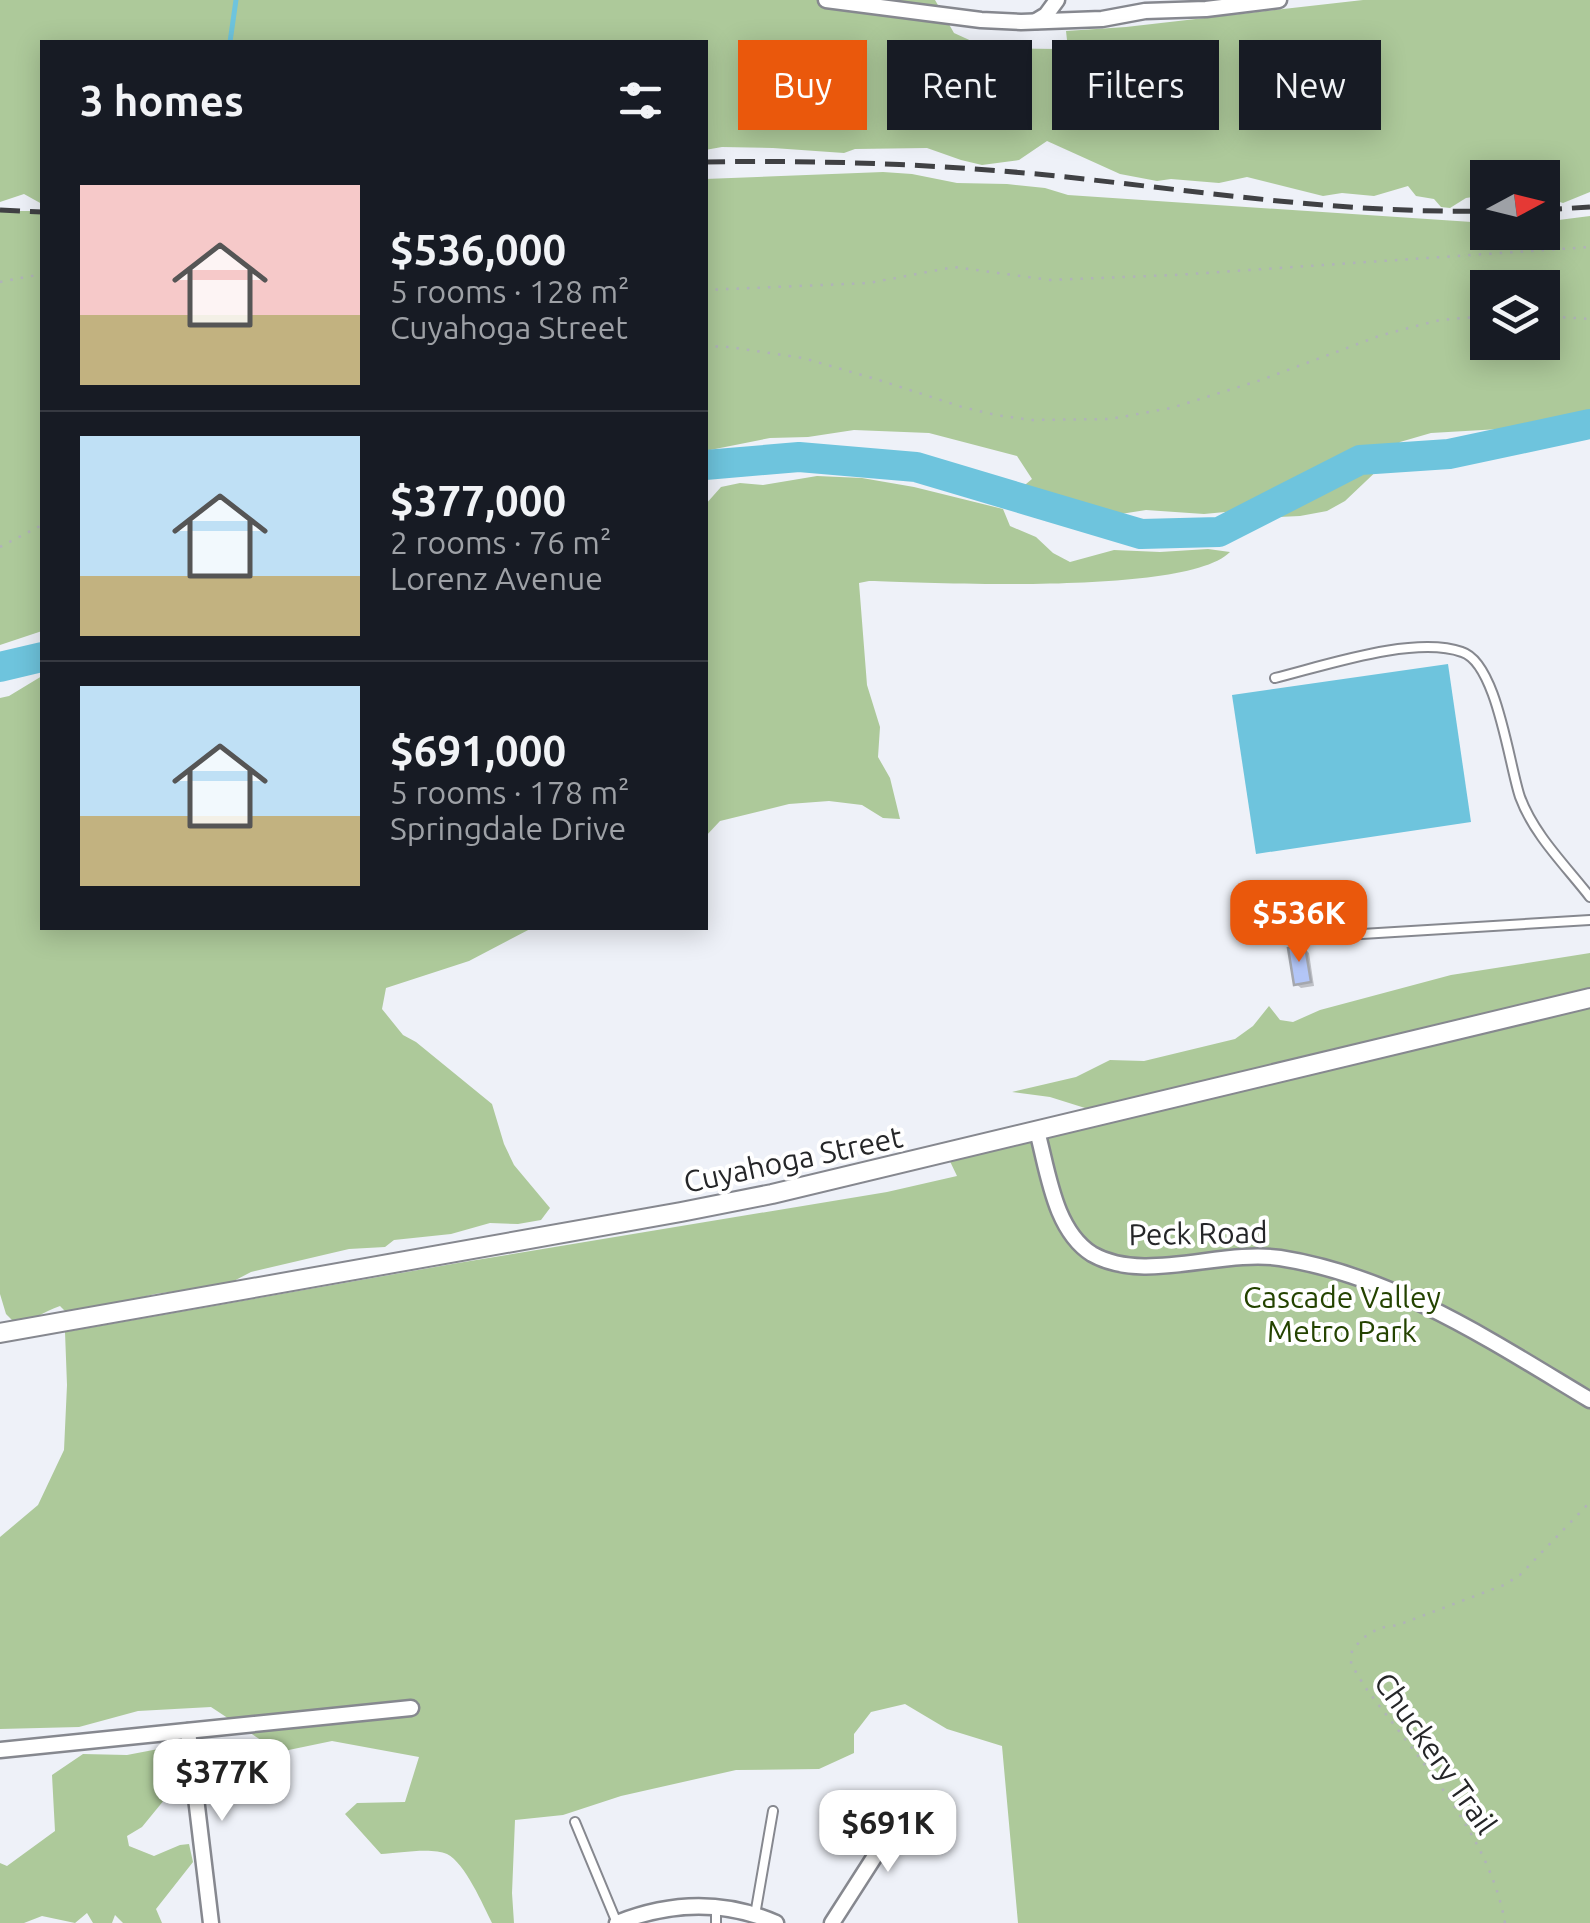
<!DOCTYPE html>
<html lang="en">
<head>
<meta charset="utf-8">
<style>
	body { margin:0; font-family:Ubuntu,sans-serif; background:#242831; color:#f1f3f6; height:100vh; display:flex; flex-direction:column; font-size:38px; white-space:nowrap }
	* { box-sizing:border-box; margin:0 }
	p { font-size:32px; color:#9ea1a6 }
	.icon { flex:none; width:55px; height:55px; fill:none; stroke:currentColor; stroke-width:2; stroke-linecap:round; stroke-linejoin:round }
	.map { position:relative; flex:1; overflow:hidden }
	.details { position:absolute; left:40px; top:40px; width:668px; height:890px; display:flex; flex-direction:column; background:#171b24; border-radius:0px; box-shadow:0 5px 25px #0003 }
	.details>* { flex:none }
	.guide { position:absolute; left:738px; top:40px; width:702px; height:90px; display:flex; gap:20px }
	.needle { width:65px; rotate:83deg }
	.buttons { position:absolute; left:1470px; top:160px; display:grid; gap:20px }
	.buttons a { display:grid; place-items:center; width:90px; height:90px; border-radius:0px; background:#171b24; box-shadow:0 5px 25px #0003; font-size:50px }
	.price { position:absolute; translate:-50% -85px; padding:0 22px; border-radius:20px; background:#fff; color:#222; font-size:32px; line-height:65px; filter:drop-shadow(0 2px 5px #0008) }
	.price::after { content:''; position:absolute; left:50%; top:60px; width:30px; height:22px; margin-left:-15px; background:inherit; clip-path:polygon(0 0,100% 0,50% 100%) }
	.price.on { background:#ea580c; color:#fff }
	ul { padding:0; list-style:none }
	li { display:flex; align-items:center; gap:30px; height:250px; padding:0 40px }
	li+li { border-top:2px solid #363941 }
	li span { display:grid; place-items:center; flex:none; width:280px; height:200px; border-radius:0px; color:#555 }
	li>.icon { margin-inline-start:auto }
	span .icon { width:120px; height:120px; fill:#fffc; stroke-width:1 }
	li b { font-size:42px }
	h2 { display:flex; justify-content:space-between; align-items:center; height:120px; padding:0 40px; font-size:42px }
	.tag { padding:0 35px; border-radius:0px; background:#171b24; box-shadow:0 5px 25px #0003; font-size:35px; line-height:90px }
	.tag.on { background:#ea580c; color:#fff }
	.map>svg:first-child { display:block }
</style>
</head>
<body>
<div class="map">
<svg width="1590" height="1923" viewBox="0 0 1590 1923">
	<rect width="100%" height="100%" fill="#eef1f8"/>
	<g fill="#adc99a" fill-rule="evenodd">
		<path d="M 0,0 L 935,0 L 954,33 L 987,48 L 1059,49 L 1061,61 L 1069,58 L 1066,31 L 1126,27 L 1363,0 L 1590,0 L 1590,192 L 1563,203 L 1543,197 L 1542,178 L 1488,178 L 1487,195 L 1466,198 L 1450,208 L 1441,207 L 1434,199 L 1416,196 L 1408,186 L 1374,196 L 1342,193 L 1323,196 L 1247,177 L 1219,183 L 1171,179 L 1157,181 L 1120,174 L 1047,141 L 1019,160 L 982,165 L 961,160 L 927,148 L 855,149 L 844,153 L 773,148 L 722,147 L 705,150 L 705,42 L 42,42 L 42,204 L 24,194 L 0,202 Z"/>
		<path d="M 883,172 L 912,174 L 957,183 L 1007,184 L 1045,188 L 1068,195 L 1487,223 L 1488,232 L 1542,232 L 1543,222 L 1590,216 L 1590,417 L 1517,428 L 1431,433 L 1400,442 L 1384,464 L 1345,501 L 1327,511 L 1300,516 L 1279,517 L 1246,510 L 1204,514 L 1146,510 L 1108,516 L 1065,506 L 1020,489 L 1032,479 L 1017,456 L 929,433 L 854,430 L 808,437 L 770,438 L 705,451 L 705,179 ZM 1488,288 L 1542,288 L 1542,342 L 1488,342 Z"/>
		<path d="M 0,211 L 42,211 L 42,631 L 0,645 Z"/>
		<path d="M 817,476 L 862,478 L 914,487 L 1003,509 L 1010,526 L 1036,537 L 1053,553 L 1070,562 L 1114,550 L 1160,552 L 1208,549 L 1230,552 C 1188,595 936,583 869,581 L 859,583 L 867,685 L 880,727 L 878,757 L 890,778 L 900,819 L 883,818 L 862,805 L 829,801 L 789,804 L 720,821 L 705,837 L 705,505 L 721,487 L 740,483 L 763,485 Z"/>
		<path d="M 42,676 L 42,928 L 532,928 L 469,961 L 386,988 L 382,1009 L 403,1035 L 416,1042 L 492,1104 L 504,1144 L 514,1165 L 550,1208 L 541,1220 L 518,1224 L 490,1223 L 451,1234 L 394,1240 L 385,1247 L 349,1249 L 251,1272 L 228,1284 L 155,1294 L 69,1315 L 60,1306 C 44,1311 31,1323 15,1323 L 6,1314 L 0,1294 L 0,698 L 9,696 Z"/>
		<path d="M 1590,953 L 1590,1923 L 1018,1923 L 1002,1746 L 947,1729 L 905,1704 L 871,1712 L 854,1734 L 854,1753 L 819,1769 L 736,1770 L 621,1796 L 563,1815 L 515,1820 L 512,1893 L 514,1923 L 492,1923 C 483,1905 465,1863 447,1854 C 432,1847 398,1853 381,1854 L 345,1814 L 357,1803 L 405,1802 L 419,1757 L 332,1741 L 279,1752 L 211,1707 L 138,1711 L 79,1727 L 0,1729 L 0,1537 L 38,1505 L 64,1450 L 67,1385 L 65,1332 L 458,1263 L 887,1192 L 957,1176 L 946,1153 L 1101,1113 L 1050,1097 L 1012,1092 L 1076,1077 L 1110,1060 L 1144,1061 L 1235,1039 L 1253,1026 L 1269,1006 L 1280,1020 L 1293,1022 L 1320,1010 L 1451,975 Z"/>
		<path d="M 174,1746 L 178,1783 L 142,1827 L 127,1836 L 129,1846 L 154,1856 L 180,1845 L 189,1844 L 193,1862 L 156,1909 L 162,1923 L 123,1923 L 115,1915 L 112,1923 L 93,1923 L 87,1913 L 75,1923 L 42,1916 L 24,1923 L 0,1923 L 0,1863 L 7,1866 L 55,1831 L 52,1775 L 83,1754 L 127,1755 Z"/>
	</g>
	<path fill="#6ec4dd" d="M 1448,664 L 1471,822 L 1256,854 L 1232,695 Z"/>
	<path fill="#0003" d="M 1304,948 L 1309,953 L 1314,986 L 1301,988 L 1296,984 Z"/>
	<g fill="none" stroke-linecap="round" stroke-linejoin="round">
		<path stroke="#6ec4dd" stroke-width="5" d="M 230,42 L 236,0"/>
		<g stroke="#6ec4dd" stroke-width="30">
			<path d="M 705,465 L 799,457 L 916,467 L 1141,534 L 1219,532 L 1360,460 L 1449,454 L 1590,424"/>
			<path d="M 0,667 L 42,657"/>
		</g>
	</g>
	<path fill="#b3c6f7" stroke="#a4a7ae" stroke-width="2.5" d="M 1305,946 L 1311,982 L 1294,985 L 1288,948 Z"/>
	<g fill="none" stroke-linecap="round" stroke-linejoin="round">
		<g stroke="#86888f" stroke-width="12">
			<g id="service">
				<path d="M 1275,678 C 1324,666 1414,635 1462,652 C 1497,663 1509,765 1520,797 C 1534,835 1566,866 1590,897"/>
				<path d="M 1329,936 L 1590,920"/>
				<path d="M 575,1822 L 617,1923"/>
				<path d="M 755,1915 L 773,1811"/>
				<path d="M 716,1923 L 716,1907"/>
			</g>
		</g>
		<g stroke="#86888f" stroke-width="19">
			<g id="minor">
				<path d="M 826,0 L 981,20 L 1021,22 L 1102,19 L 1145,11 L 1206,9 L 1279,0"/>
				<path d="M 1036,21 L 1046,15 L 1057,0"/>
				<path d="M 1037,1131 C 1048,1171 1054,1230 1092,1254 C 1144,1284 1221,1249 1280,1258 C 1395,1276 1493,1342 1590,1400"/>
				<path d="M 188,1731 L 211,1923"/>
				<path d="M 0,1750 L 411,1708"/>
				<path d="M 617,1923 C 670,1902 724,1900 776,1923"/>
				<path d="M 832,1923 L 891,1831 L 942,1824"/>
			</g>
		</g>
		<g stroke="#86888f" stroke-width="22">
			<path id="tertiary" d="M 0,1333 L 681,1212 L 772,1194 L 1590,998"/>
		</g>
		<g stroke="#b0b3b8" stroke-width="2.5" stroke-dasharray="2.5 8" stroke-linecap="butt">
			<path d="M 0,282 L 42,274"/>
			<path d="M 705,290 L 869,283 L 954,267 L 1050,280 L 1175,275 L 1590,247"/>
			<path d="M 1542,316 L 1590,319"/>
			<path d="M 705,346 L 729,347 L 803,358 L 879,380 L 962,407 L 996,415 L 1031,420 L 1110,419 L 1171,408 L 1261,380 L 1379,336 L 1412,327 L 1440,320 L 1488,316"/>
			<path d="M 0,547 L 42,525"/>
			<path d="M 1505,1923 C 1490,1835 1417,1757 1365,1687 L 1351,1664 L 1352,1650 L 1363,1638 L 1379,1628 L 1398,1625 L 1504,1585 L 1520,1575 L 1590,1502"/>
		</g>
		<use href="#service" stroke="#fff" stroke-width="8"/>
		<use href="#minor" stroke="#fff" stroke-width="14"/>
		<use href="#tertiary" stroke="#fff" stroke-width="18"/>
		<g stroke="#404144" stroke-width="5" stroke-dasharray="20 10" stroke-linecap="butt">
			<path d="M 705,162 C 820,160 933,164 1047,175 C 1193,190 1340,214 1488,211"/>
			<path d="M 0,210 L 42,212"/>
			<path d="M 1542,210 L 1590,207"/>
		</g>
	</g>
	<g text-anchor="middle" dominant-baseline="central" stroke-width="8" stroke-linejoin="round" paint-order="stroke">
		<g font-size="30" fill="#252628" stroke="#fff">
			<text transform="translate(793 1159) rotate(-12)">Cuyahoga Street</text>
			<text transform="translate(1198 1233) rotate(-1)">Peck Road</text>
			<text transform="translate(1436 1753) rotate(55)">Chuckery Trail</text>
		</g>
		<g font-size="30" fill="#244300" stroke="#fff">
			<text x="1342" y="1297">Cascade Valley<tspan x="1342" dy="34">Metro Park</tspan></text>
		</g>
	</g>
</svg>
<div class="buttons">
<a><svg class="needle" viewBox="-14 -14 28 28"><path d="M0-13l5 13h-10z" fill="#e53935"/><path d="M0 13l5-13h-10z" fill="#9ea1a6"/></svg></a>
<a><svg class="icon" aria-label="layers" viewBox="0 0 24 24"><path d="M12 4l9 5-9 5-9-5zM3 14l9 5 9-5"/></svg></a>
</div>
<b class="price on" style="left:1299px;top:965px">$536K</b>
<b class="price" style="left:222px;top:1824px">$377K</b>
<b class="price" style="left:888px;top:1875px">$691K</b>
<div class="guide">
<a class="tag on">Buy</a>
<a class="tag">Rent</a>
<a class="tag">Filters</a>
<a class="tag">New</a>
</div>
<section class="details">
<h2>3 homes<svg class="icon" aria-label="filters" viewBox="0 0 24 24"><path d="M4 7h16M4 17h16"/><circle cx="9" cy="7" r="2"/><circle cx="15" cy="17" r="2"/></svg></h2>
<ul>
<li><span style="background:linear-gradient(#f6c9c9 65%,#c2b280 0)"><svg class="icon" aria-label="home" viewBox="0 0 24 24"><path d="M3 11l9-7 9 7M6 9v11h12V9"/></svg></span><div><b>$536,000</b><p>5 rooms · 128 m²</p><p>Cuyahoga Street</p></div></li>
<li><span style="background:linear-gradient(#bfe0f5 70%,#c2b280 0)"><svg class="icon" aria-label="home" viewBox="0 0 24 24"><path d="M3 11l9-7 9 7M6 9v11h12V9"/></svg></span><div><b>$377,000</b><p>2 rooms · 76 m²</p><p>Lorenz Avenue</p></div></li>
<li><span style="background:linear-gradient(#bfe0f5 65%,#c2b280 0)"><svg class="icon" aria-label="home" viewBox="0 0 24 24"><path d="M3 11l9-7 9 7M6 9v11h12V9"/></svg></span><div><b>$691,000</b><p>5 rooms · 178 m²</p><p>Springdale Drive</p></div></li>
</ul>
</section>
</div>
</body>
</html>
